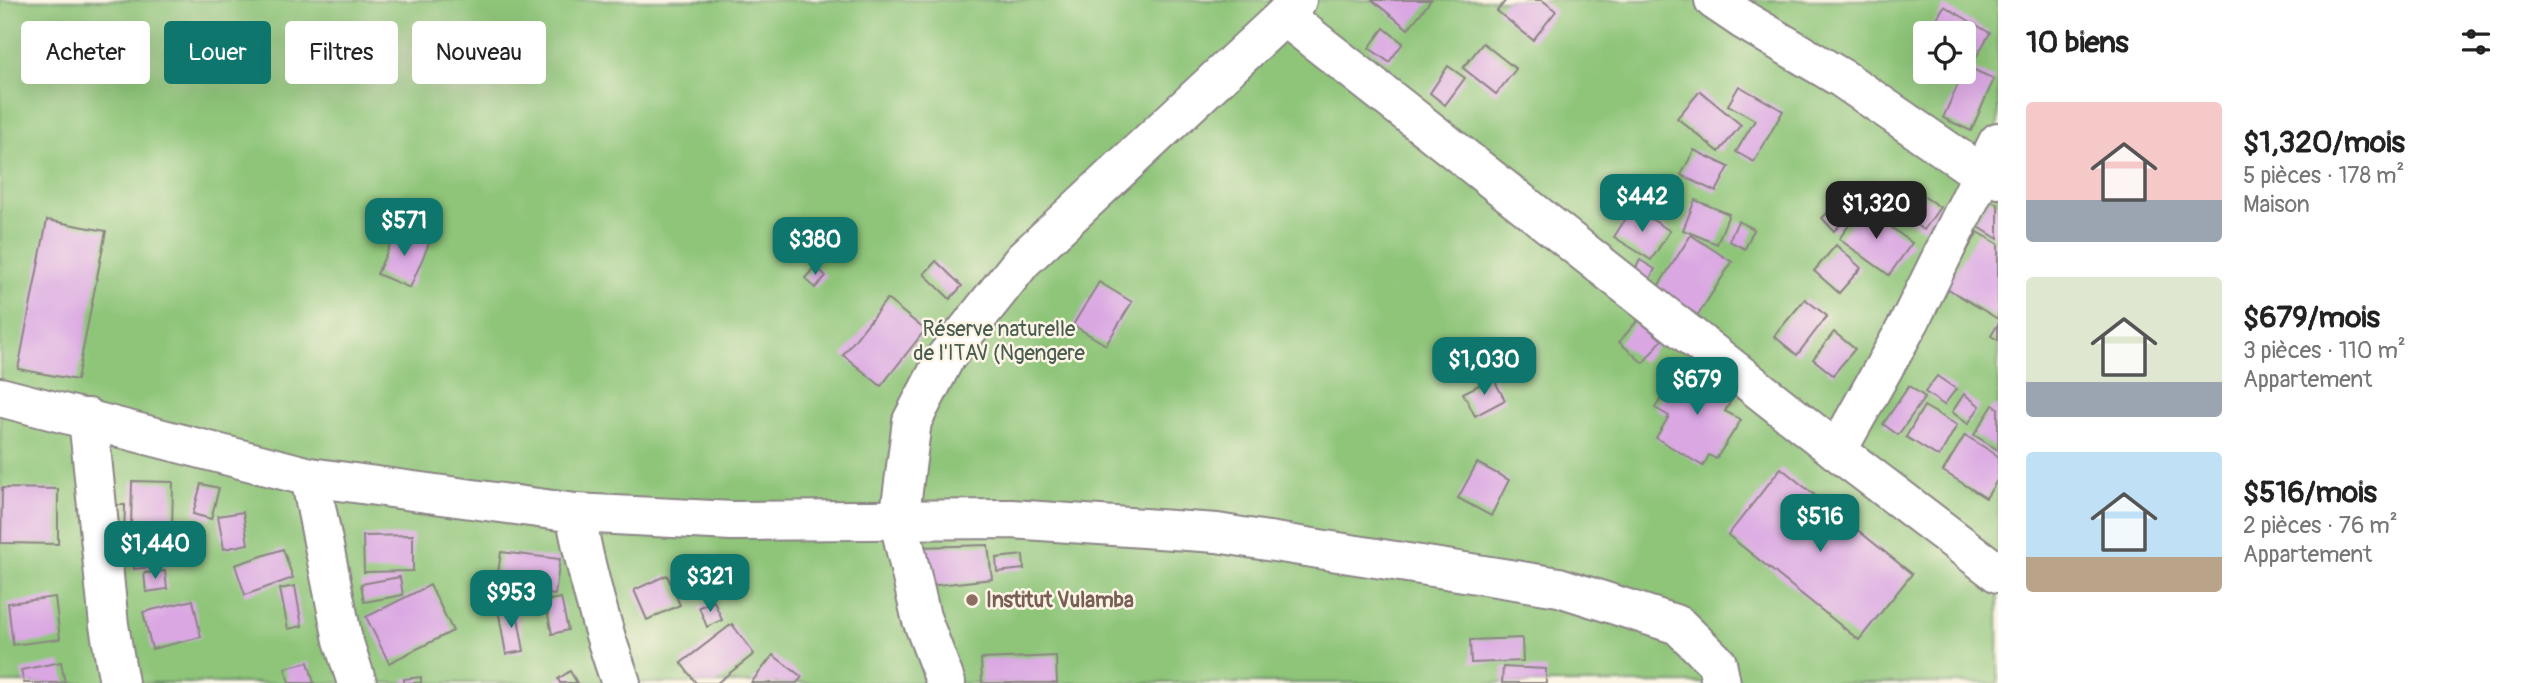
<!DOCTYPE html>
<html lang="fr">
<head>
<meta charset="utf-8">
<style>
	body { margin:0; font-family:Pangolin,sans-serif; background:#f6f6f6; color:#222; height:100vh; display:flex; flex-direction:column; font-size:26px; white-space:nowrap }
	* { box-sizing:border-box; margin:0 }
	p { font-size:23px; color:#767676 }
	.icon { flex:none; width:38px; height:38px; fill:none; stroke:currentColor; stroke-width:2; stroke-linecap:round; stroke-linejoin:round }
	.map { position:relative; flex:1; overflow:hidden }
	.sheet { display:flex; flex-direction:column; background:#fff; width:525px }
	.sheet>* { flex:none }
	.guide { position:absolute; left:21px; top:21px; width:665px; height:63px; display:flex; gap:14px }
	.fabs { position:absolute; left:1913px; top:21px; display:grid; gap:14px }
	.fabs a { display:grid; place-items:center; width:63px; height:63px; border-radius:7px; background:#fff; box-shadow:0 7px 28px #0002; font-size:35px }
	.price { position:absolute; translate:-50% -60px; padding:0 16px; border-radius:14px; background:#0f766e; color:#fff; font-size:23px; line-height:46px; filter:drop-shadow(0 2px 4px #0008) }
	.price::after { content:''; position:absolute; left:50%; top:42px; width:21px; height:16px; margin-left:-10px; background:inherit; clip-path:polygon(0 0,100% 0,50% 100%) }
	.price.on { background:#222; color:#fff }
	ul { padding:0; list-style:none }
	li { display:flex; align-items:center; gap:21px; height:175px; padding:0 28px }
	li span { display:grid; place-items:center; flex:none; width:196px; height:140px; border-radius:7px; color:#555 }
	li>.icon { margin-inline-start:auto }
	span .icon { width:84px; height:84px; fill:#fffc; stroke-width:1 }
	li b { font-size:30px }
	h2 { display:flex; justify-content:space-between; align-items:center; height:84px; padding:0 28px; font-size:30px }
	.pill { padding:0 24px; border-radius:7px; background:#fff; box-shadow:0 7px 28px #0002; font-size:24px; line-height:63px }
	.pill.on { background:#0f766e; color:#fff }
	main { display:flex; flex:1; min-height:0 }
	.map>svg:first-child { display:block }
</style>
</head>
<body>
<main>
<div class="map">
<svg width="1998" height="683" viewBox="0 0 1998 683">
	<rect width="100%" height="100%" fill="#fcf5e5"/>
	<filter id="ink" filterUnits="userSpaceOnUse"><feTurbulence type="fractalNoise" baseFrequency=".0143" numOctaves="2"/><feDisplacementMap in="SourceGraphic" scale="14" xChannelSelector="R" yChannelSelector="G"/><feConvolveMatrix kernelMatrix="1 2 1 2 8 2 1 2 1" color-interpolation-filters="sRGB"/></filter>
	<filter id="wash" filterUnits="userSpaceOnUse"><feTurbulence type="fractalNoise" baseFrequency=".00686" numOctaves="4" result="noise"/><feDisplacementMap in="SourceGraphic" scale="28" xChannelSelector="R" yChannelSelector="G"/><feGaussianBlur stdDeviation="1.57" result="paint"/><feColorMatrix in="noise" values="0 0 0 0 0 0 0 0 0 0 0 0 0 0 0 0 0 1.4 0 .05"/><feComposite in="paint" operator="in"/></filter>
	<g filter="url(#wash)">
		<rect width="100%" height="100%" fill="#f4e7cc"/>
		<path fill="#8ec579" stroke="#58745a" stroke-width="2" fill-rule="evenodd" d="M 0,0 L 1998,0 L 1998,683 L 0,683 ZM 1925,33 L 1964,33 L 1964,72 L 1925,72 Z"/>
		<g id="blocks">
			<g fill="#daa7e3">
				<path d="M 1372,0 L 1431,0 L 1408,29 Z"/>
				<path d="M 1506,0 L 1542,0 L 1556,11 L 1533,40 L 1497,11 Z"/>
				<path d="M 1944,6 L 1990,33 L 1971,66 L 1964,61 L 1964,33 L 1929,33 Z"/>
				<path d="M 1384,28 L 1403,43 L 1389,62 L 1369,48 Z"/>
				<path d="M 1483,43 L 1516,69 L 1496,94 L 1463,68 Z"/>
				<path d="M 1448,66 L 1465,78 L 1445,105 L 1430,93 Z"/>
				<path d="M 1966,66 L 1994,79 L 1971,131 L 1943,118 Z"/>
				<path d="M 1739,86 L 1783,111 L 1754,162 L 1736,152 L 1755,120 L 1728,105 Z"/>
				<path d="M 1700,91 L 1741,125 L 1719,152 L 1677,118 Z"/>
				<path d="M 1694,150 L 1729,167 L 1716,192 L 1681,175 Z"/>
				<path d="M 1917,192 L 1940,207 L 1924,230 L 1901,215 Z"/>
				<path d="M 1989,199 L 1998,205 L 1998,239 L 1974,224 Z"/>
				<path d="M 1695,200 L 1729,214 L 1717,244 L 1683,230 Z"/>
				<path d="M 1835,206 L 1847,218 L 1834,231 L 1822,218 Z"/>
				<path d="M 1863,206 L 1912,243 L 1889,275 L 1839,239 Z"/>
				<path d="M 1633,207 L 1670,231 L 1651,260 L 1614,237 Z"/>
				<path d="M 47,220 L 106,231 L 77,380 L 18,369 Z"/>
				<path d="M 1738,221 L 1754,229 L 1745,249 L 1729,241 Z"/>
				<path d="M 398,227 L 430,241 L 410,288 L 377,274 Z"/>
				<path d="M 1978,232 L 1998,244 L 1998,319 L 1935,281 L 1950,280 Z"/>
				<path d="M 1691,235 L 1732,262 L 1698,315 L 1657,288 Z"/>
				<path d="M 1836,245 L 1861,268 L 1839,293 L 1814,271 Z"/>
				<path d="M 1640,260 L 1655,269 L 1645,288 L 1630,280 Z"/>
				<path d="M 936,261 L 962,286 L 950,299 L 924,274 Z"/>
				<path d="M 816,266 L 826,276 L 815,288 L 805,278 Z"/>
				<path d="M 1099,282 L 1132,302 L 1106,345 L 1073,325 Z"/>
				<path d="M 887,299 L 925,330 L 881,386 L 843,355 Z"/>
				<path d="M 1805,299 L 1827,316 L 1797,355 L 1774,336 Z"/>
				<path d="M 1638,320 L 1662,340 L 1643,363 L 1619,342 Z"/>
				<path d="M 1998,324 L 1998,340 L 1991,336 Z"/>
				<path d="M 1834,332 L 1855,349 L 1833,375 L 1813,359 Z"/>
				<path d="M 1702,370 L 1736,392 L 1725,411 L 1741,420 L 1716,459 L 1709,455 L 1703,466 L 1656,438 L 1669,416 L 1655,408 L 1677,372 L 1695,383 Z"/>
				<path d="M 1937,376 L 1956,389 L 1944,405 L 1925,392 Z"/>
				<path d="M 1493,378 L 1505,400 L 1475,416 L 1463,393 Z"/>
				<path d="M 1909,386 L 1925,397 L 1898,435 L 1883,424 Z"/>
				<path d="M 1964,394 L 1980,406 L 1968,424 L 1952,412 Z"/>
				<path d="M 1993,405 L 1998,408 L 1998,450 L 1974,435 Z"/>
				<path d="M 1924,406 L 1957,425 L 1939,457 L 1906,437 Z"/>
				<path d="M 1965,435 L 1998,456 L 1998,479 L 1986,498 L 1943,471 Z"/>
				<path d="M 1477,463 L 1509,480 L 1491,516 L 1458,498 Z"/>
				<path d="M 1781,468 L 1912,574 L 1859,640 L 1728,535 Z"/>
				<path d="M 132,481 L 173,482 L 172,532 L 131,530 Z"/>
				<path d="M 201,484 L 219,488 L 211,519 L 193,514 Z"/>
				<path d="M 2,488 L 58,489 L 58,544 L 1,543 Z"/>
				<path d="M 106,505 L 125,505 L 124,537 L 105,536 Z"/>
				<path d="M 243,512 L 248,544 L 224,549 L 218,516 Z"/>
				<path d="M 177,533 L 181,564 L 134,569 L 131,538 Z"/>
				<path d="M 413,535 L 413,571 L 364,572 L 363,536 Z"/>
				<path d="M 988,545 L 992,579 L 920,587 L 919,547 Z"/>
				<path d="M 283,549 L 293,578 L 245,595 L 235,565 Z"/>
				<path d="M 501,552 L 560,559 L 555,595 L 496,587 Z"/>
				<path d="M 1023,555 L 1024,569 L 997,572 L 996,558 Z"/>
				<path d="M 165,571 L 167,589 L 146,592 L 144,573 Z"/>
				<path d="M 667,575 L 680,605 L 647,620 L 634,590 Z"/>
				<path d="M 400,577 L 403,595 L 364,602 L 361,584 Z"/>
				<path d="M 430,585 L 453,631 L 389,663 L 366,617 Z"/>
				<path d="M 295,586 L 302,626 L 288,629 L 280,589 Z"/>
				<path d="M 55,597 L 60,639 L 13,645 L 8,603 Z"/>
				<path d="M 561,598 L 568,630 L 552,634 L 545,601 Z"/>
				<path d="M 193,600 L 201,637 L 152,649 L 143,612 Z"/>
				<path d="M 714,601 L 722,620 L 707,627 L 699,607 Z"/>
				<path d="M 516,606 L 524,651 L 506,654 L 498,609 Z"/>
				<path d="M 732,624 L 754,654 L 717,683 L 696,683 L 681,663 Z"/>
				<path d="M 1522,638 L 1523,661 L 1471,663 L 1470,640 Z"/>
				<path d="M 773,655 L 802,677 L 797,683 L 751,683 Z"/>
				<path d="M 1056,656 L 1057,683 L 982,683 L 981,659 Z"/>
				<path d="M 61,662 L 65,683 L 24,683 L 21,670 Z"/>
				<path d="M 308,662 L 314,683 L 289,683 L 285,668 Z"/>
				<path d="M 1503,667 L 1546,669 L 1546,683 L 1502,683 Z"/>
				<path d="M 570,671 L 577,683 L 560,683 L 558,679 Z"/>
				<path d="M 421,677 L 421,683 L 404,683 L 404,679 Z"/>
			</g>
		</g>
	</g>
	<g filter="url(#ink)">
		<use href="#blocks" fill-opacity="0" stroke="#8b8484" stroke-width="2"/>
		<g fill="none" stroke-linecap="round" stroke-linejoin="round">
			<g stroke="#8b8484" stroke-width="42">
				<g id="minor">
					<path d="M 1714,0 L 1745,21 L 1843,79 L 1983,175 L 1998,179"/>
					<path d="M 1284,16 L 1837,451 L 1998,573"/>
					<path d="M 0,397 L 310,477 L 575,513 L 732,521 L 1011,519 L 1217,533 L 1559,587 L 1678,625 L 1717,663 L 1721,683"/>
					<path d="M 88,418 L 109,625 L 119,683"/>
					<path d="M 1837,451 L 1910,321 L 1998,142"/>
					<path d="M 310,477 L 343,640 L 357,683"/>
					<path d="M 575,513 C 586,571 601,627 621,683"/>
					<path d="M 946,683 L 921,617 L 899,521 L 912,421 L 945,358 L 1023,260 L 1284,16 L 1297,0"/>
				</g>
			</g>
			<use href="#minor" stroke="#fff" stroke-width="38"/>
		</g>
	</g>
	<circle fill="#8d6e63" stroke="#fcf5e5" stroke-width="2.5" cx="972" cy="600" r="7"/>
	<g text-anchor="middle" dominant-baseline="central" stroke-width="5" stroke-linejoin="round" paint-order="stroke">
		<g font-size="21" fill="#485b51" stroke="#fcf5e5">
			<text x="999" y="329">Réserve naturelle<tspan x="999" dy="24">de l'ITAV (Ngengere</tspan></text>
		</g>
		<g font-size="21" font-weight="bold" fill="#785e54" stroke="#fcf5e5" text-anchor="start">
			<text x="986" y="600">Institut Vulamba</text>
		</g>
	</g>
</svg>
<div class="fabs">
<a><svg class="icon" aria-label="locate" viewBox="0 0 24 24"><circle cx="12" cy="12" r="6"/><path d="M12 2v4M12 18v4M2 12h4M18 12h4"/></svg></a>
</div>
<b class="price" style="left:1642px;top:234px">$442</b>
<b class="price on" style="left:1876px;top:241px">$1,320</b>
<b class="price" style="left:404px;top:258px">$571</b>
<b class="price" style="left:815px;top:277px">$380</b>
<b class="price" style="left:1484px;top:397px">$1,030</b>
<b class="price" style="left:1697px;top:417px">$679</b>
<b class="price" style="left:1820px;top:554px">$516</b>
<b class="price" style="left:155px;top:581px">$1,440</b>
<b class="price" style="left:710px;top:614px">$321</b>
<b class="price" style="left:511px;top:630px">$953</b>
<div class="guide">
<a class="pill">Acheter</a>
<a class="pill on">Louer</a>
<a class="pill">Filtres</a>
<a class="pill">Nouveau</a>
</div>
</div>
<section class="sheet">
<h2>10 biens<svg class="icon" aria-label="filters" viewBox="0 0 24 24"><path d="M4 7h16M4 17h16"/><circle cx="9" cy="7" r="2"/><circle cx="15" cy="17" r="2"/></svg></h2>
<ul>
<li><span style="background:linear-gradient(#f6c9c9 70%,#9aa5b1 0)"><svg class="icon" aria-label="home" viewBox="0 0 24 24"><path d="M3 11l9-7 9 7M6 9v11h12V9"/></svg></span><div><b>$1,320/mois</b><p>5 pièces · 178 m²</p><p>Maison</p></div></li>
<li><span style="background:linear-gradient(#dfe7d0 75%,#9aa5b1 0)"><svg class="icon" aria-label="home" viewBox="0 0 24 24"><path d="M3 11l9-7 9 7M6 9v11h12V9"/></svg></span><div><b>$679/mois</b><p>3 pièces · 110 m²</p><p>Appartement</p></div></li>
<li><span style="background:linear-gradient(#bfe0f5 75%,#b9a48a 0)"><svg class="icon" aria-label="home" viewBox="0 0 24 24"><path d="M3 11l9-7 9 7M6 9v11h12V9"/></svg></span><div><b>$516/mois</b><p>2 pièces · 76 m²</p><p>Appartement</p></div></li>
</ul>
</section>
</main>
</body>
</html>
